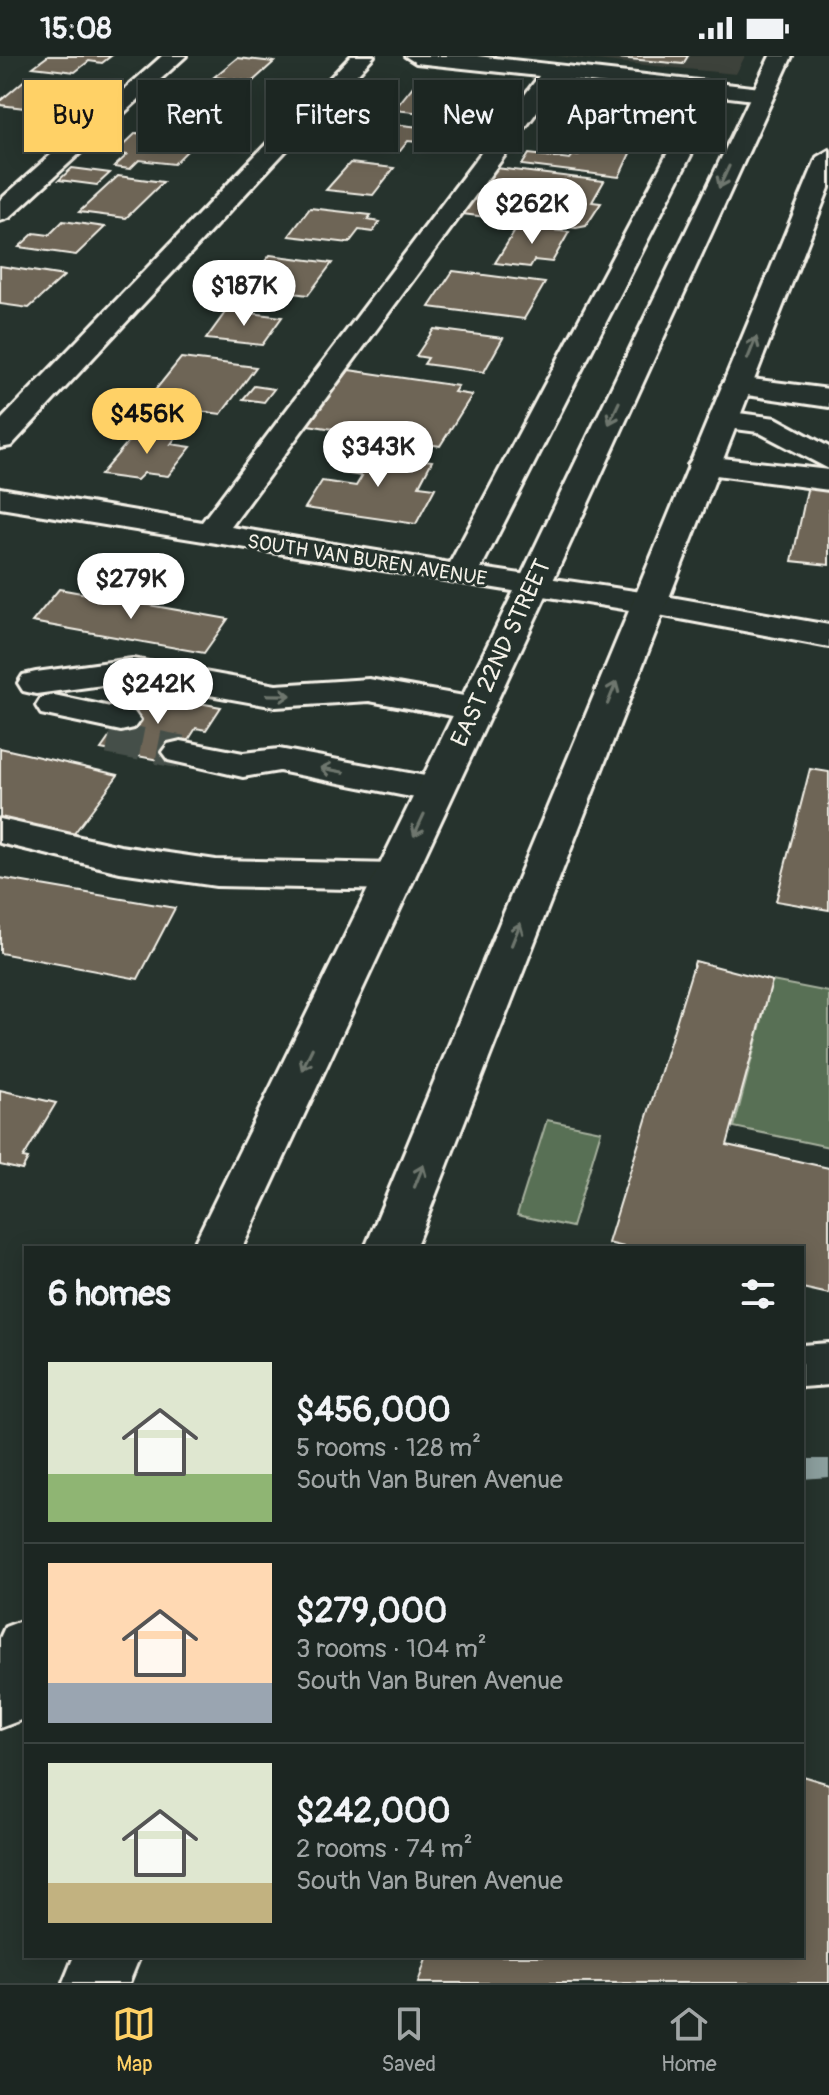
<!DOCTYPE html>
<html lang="en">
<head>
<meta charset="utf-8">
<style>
	body { margin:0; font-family:Pangolin,sans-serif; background:#252e2a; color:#f1f3f6; height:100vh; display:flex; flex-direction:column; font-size:30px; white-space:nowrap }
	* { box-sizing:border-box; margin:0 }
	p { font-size:26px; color:#a0a5a5 }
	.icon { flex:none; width:44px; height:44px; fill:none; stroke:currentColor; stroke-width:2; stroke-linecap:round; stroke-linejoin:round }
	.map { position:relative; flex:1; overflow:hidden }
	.drawer { position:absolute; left:24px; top:1190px; width:780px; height:712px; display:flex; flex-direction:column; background:#1c2622; border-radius:0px; box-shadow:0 4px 20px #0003,0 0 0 2px #3a4340 }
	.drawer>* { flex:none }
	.hud { position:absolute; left:24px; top:24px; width:782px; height:72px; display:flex; gap:16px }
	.price { position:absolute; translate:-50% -68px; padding:0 18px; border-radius:28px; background:#fff; color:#222; font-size:26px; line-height:52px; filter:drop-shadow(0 2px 4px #0008) }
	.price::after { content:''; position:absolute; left:50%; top:48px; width:24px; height:18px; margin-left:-12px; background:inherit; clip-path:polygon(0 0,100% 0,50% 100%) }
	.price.selected { background:#ffd166; color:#111 }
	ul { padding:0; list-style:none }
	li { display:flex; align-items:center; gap:24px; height:200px; padding:0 24px }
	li+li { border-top:2px solid #3a4340 }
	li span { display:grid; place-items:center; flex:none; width:224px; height:160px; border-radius:0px; color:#555 }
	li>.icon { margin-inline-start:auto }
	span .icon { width:96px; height:96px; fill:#fffc; stroke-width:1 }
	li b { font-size:34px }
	h2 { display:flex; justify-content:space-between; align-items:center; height:96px; padding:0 24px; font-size:34px }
	.pill { padding:0 28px; border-radius:0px; background:#1c2622; box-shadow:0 4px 20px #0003,0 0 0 2px #3a4340; font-size:28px; line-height:72px }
	.pill.selected { background:#ffd166; color:#111 }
	.status { display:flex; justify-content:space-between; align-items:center; height:56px; padding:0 40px; background:#1c2622; direction:ltr }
	.status svg { height:22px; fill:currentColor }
	.dock { display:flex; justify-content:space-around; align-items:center; height:112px; border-top:2px solid #3a4340; background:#1c2622; font-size:22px; color:#a0a5a5 }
	.dock a { display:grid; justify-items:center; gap:4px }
	.dock .selected { color:#ffd166 }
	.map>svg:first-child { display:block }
</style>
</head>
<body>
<div class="status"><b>15:08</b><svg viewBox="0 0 49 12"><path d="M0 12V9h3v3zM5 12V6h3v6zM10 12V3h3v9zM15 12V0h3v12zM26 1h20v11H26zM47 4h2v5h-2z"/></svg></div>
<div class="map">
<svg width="829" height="1927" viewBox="0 0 829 1927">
	<rect width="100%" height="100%" fill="#26332d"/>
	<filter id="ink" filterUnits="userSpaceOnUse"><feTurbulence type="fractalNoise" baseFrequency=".0125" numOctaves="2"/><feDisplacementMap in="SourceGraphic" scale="16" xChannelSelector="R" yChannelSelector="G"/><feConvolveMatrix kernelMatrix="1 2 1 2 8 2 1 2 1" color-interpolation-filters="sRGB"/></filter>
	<g filter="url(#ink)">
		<path fill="#3c423a" d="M 556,0 L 745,0 L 736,18 Z"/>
		<g fill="#597054" stroke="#a6b09e" stroke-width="2">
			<path d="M 772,925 L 829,936 L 829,1091 L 734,1071 Z"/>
			<path d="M 547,1064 L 601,1075 L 572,1171 L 517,1159 Z"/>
		</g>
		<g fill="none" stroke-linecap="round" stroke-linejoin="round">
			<path fill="#8c9f9e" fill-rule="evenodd" d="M 802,1403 L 829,1403 L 829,1421 L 802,1423 Z"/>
		</g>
		<g fill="#6e6557" stroke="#f4f1e8" stroke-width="2">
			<path d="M 48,0 L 111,0 L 102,7 L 89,5 L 75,16 L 33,11 Z"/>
			<path d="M 596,0 L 688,0 L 683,8 Z"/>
			<path d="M 237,2 L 274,6 L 252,26 L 214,21 Z"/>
			<path d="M 27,22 L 80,27 L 62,43 L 46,42 L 33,53 L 0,49 L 0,45 Z"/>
			<path d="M 414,29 L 480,36 L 462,61 L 394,54 Z"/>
			<path d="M 161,30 L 178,32 L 169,40 L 153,38 Z"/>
			<path d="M 184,35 L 238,42 L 212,67 L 157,60 Z"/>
			<path d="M 618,43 L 654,47 L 635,78 L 598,74 Z"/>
			<path d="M 384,67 L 438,73 L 428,87 L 408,85 L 400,95 L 365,91 Z"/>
			<path d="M 136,77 L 198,84 L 174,108 L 139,104 L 130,113 L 114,111 L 127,99 L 115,97 Z"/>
			<path d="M 587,87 L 632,93 L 619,121 L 522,109 L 529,98 L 570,103 L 573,99 L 578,100 Z"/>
			<path d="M 350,107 L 394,112 L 373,139 L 326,134 Z"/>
			<path d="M 72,112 L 110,117 L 97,129 L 59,124 Z"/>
			<path d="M 496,112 L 604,125 L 592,146 L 601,147 L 586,170 L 576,172 L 462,158 Z"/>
			<path d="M 118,120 L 163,126 L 126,162 L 79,156 Z"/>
			<path d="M 310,152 L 371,159 L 367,164 L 380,166 L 373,176 L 359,174 L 349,187 L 289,180 Z"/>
			<path d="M 63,165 L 105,171 L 76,199 L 19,191 L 34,177 L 49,179 Z"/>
			<path d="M 518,170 L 569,176 L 552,206 L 534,204 L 530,211 L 495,207 Z"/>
			<path d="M 270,199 L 332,207 L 308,239 L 244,231 Z"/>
			<path d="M 0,210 L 64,220 L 29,252 L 0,248 Z"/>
			<path d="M 453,215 L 545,227 L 524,263 L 429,251 Z"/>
			<path d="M 227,254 L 282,261 L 262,289 L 206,283 Z"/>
			<path d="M 434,273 L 503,282 L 484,316 L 424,308 L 428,302 L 416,300 Z"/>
			<path d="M 181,302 L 256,311 L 221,358 L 144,348 Z"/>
			<path d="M 349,314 L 458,330 L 454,336 L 472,339 L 440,390 L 308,369 Z"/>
			<path d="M 254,330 L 274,333 L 264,346 L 243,343 Z"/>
			<path d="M 138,374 L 177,380 L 171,388 L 191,391 L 168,420 L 144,417 L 137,424 L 100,419 Z"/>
			<path d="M 356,395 L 432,405 L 419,430 L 435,432 L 416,468 L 305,452 L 322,425 L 356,430 L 362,420 L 342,417 Z"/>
			<path d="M 808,429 L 829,431 L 829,509 L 792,505 Z"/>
			<path d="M 59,533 L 228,563 L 204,597 L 32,566 Z"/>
			<path d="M 133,635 L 221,651 L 206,674 L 196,672 L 174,707 L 101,693 L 125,659 L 117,658 Z"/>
			<path d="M 0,692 L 118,719 L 73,779 L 0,762 Z"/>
			<path d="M 810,713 L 829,716 L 829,854 L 776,845 Z"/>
			<path d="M 0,822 L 175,852 L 138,923 L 0,897 Z"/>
			<path d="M 695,905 L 772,925 L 727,1089 L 829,1112 L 829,1238 L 802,1232 L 802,1192 L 628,1192 L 608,1187 Z"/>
			<path d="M 0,1034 L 56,1047 L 23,1102 L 28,1103 L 22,1114 L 0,1109 Z"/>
			<path d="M 802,1720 L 829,1728 L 829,1927 L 418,1927 L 427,1900 L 802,1900 Z"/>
		</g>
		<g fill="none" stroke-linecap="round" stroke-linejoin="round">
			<path stroke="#455049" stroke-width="33" stroke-dasharray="33 17" stroke-linecap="butt" d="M 109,682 L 181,696"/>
			<g stroke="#f4f1e8" stroke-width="6">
				<g id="minor">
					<path d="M 162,0 L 186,0 L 9,162 L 0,165 L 0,144 Z"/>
					<path d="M 351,0 L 374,0 L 11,390 L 0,392 L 0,365 Z"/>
					<path d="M 405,0 L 477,0 L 770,33 L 773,38 L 762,45 L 721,40 L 481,512 L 648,537 L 829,569 L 829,591 L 648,557 L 0,452 L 0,432 L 202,466 L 539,20 L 416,7 ZM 561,23 L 699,38 L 450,507 L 231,471 Z"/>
					<path d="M 736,321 L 829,333 L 829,351 L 726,336 L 721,330 L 726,324 Z"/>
					<path d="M 723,355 L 776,362 L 829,391 L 829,413 L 758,376 L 712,370 L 708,364 L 712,358 Z"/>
					<path d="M 704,400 L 829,414 L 829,434 L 693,416 L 688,409 L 693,402 Z"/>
					<path d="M 132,603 L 276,629 L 369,623 L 475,642 L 488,645 L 493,653 L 488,661 L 475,664 L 369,645 L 276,651 L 132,625 L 36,638 L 23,635 L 18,627 L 23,619 L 36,616 Z"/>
					<path d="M 54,639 L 134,656 L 140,664 L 134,672 L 121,675 L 41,658 L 36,650 L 41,642 Z"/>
					<path d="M 181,685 L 243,697 L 279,693 L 436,722 L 450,726 L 455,734 L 450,742 L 436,746 L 279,715 L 243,721 L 168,704 L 162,696 L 168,688 Z"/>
					<path d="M 0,763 L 120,790 L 216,804 L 395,808 L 409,812 L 415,821 L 409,830 L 395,834 L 216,830 L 120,816 L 0,787 Z"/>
					<path d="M 829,1287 L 829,1329 L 802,1331 L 802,1289 Z"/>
				</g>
			</g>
			<g stroke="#f4f1e8" stroke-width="6">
				<g id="major">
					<path d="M 770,0 L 792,0 L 550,531 L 242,1192 L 192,1192 L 516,531 Z"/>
					<path d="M 829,94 L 829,132 L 415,1192 L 365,1192 L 817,101 Z"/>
					<path d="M 26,1563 L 26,1653 L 21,1664 L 0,1672 L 0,1582 L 5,1571 Z"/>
					<path d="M 74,1900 L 140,1900 L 129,1927 L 63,1927 Z"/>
				</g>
			</g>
			<use href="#minor" fill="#26332d" fill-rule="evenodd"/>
			<use href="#major" fill="#26332d" fill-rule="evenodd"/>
		</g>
		<defs><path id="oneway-shaft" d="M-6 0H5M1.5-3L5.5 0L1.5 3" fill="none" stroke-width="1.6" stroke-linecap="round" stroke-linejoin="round" transform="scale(2)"/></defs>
		<g stroke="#6e766e">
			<use href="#oneway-shaft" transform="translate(724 121) rotate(115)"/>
			<use href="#oneway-shaft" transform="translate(752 292) rotate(-68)"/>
			<use href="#oneway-shaft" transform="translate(614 357) rotate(115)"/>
			<use href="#oneway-shaft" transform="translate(612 637) rotate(-68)"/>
			<use href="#oneway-shaft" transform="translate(279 639) rotate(1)"/>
			<use href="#oneway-shaft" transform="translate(332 714) rotate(-169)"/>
			<use href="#oneway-shaft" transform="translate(419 769) rotate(115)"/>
			<use href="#oneway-shaft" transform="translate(516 878) rotate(-68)"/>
			<use href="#oneway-shaft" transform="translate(307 1003) rotate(116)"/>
			<use href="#oneway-shaft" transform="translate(419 1120) rotate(-68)"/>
		</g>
	</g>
	<g text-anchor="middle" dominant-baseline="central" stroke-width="6" stroke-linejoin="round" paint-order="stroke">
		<g font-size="20" fill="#f4f1e8" stroke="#26332d">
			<text transform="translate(367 504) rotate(9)">SOUTH VAN BUREN AVENUE</text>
		</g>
		<g font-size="24" fill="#f4f1e8" stroke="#26332d">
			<text transform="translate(501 597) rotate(-65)">EAST 22ND STREET</text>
		</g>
	</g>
</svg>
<b class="price" style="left:532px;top:190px">$262K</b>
<b class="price" style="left:244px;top:272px">$187K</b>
<b class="price selected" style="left:147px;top:400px">$456K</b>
<b class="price" style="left:378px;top:433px">$343K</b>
<b class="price" style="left:131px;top:565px">$279K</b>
<b class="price" style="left:158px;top:670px">$242K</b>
<div class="hud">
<a class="pill selected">Buy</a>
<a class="pill">Rent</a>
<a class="pill">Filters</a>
<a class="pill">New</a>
<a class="pill">Apartment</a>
</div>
<section class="drawer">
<h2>6 homes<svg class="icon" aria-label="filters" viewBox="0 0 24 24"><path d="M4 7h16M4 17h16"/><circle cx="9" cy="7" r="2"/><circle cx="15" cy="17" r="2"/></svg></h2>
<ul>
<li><span style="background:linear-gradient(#dfe7d0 70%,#8fb573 0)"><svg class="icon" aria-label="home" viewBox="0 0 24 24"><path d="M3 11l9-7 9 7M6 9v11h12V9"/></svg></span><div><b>$456,000</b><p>5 rooms · 128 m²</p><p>South Van Buren Avenue</p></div></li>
<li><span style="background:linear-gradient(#ffd9b3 75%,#9aa5b1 0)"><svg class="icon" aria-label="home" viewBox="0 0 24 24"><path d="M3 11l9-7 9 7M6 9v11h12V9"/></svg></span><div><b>$279,000</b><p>3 rooms · 104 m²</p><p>South Van Buren Avenue</p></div></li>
<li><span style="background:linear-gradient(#dfe7d0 75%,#c2b280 0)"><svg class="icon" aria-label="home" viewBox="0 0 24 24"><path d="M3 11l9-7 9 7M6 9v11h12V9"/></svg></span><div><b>$242,000</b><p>2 rooms · 74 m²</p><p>South Van Buren Avenue</p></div></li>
</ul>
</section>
</div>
<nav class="dock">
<a class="selected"><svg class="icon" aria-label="map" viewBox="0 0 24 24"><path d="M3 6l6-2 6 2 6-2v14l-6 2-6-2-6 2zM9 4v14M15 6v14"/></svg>Map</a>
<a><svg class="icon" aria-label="saved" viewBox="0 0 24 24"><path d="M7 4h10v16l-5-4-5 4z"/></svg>Saved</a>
<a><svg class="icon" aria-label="home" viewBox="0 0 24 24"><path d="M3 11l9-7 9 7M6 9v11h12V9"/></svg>Home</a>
</nav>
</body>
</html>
